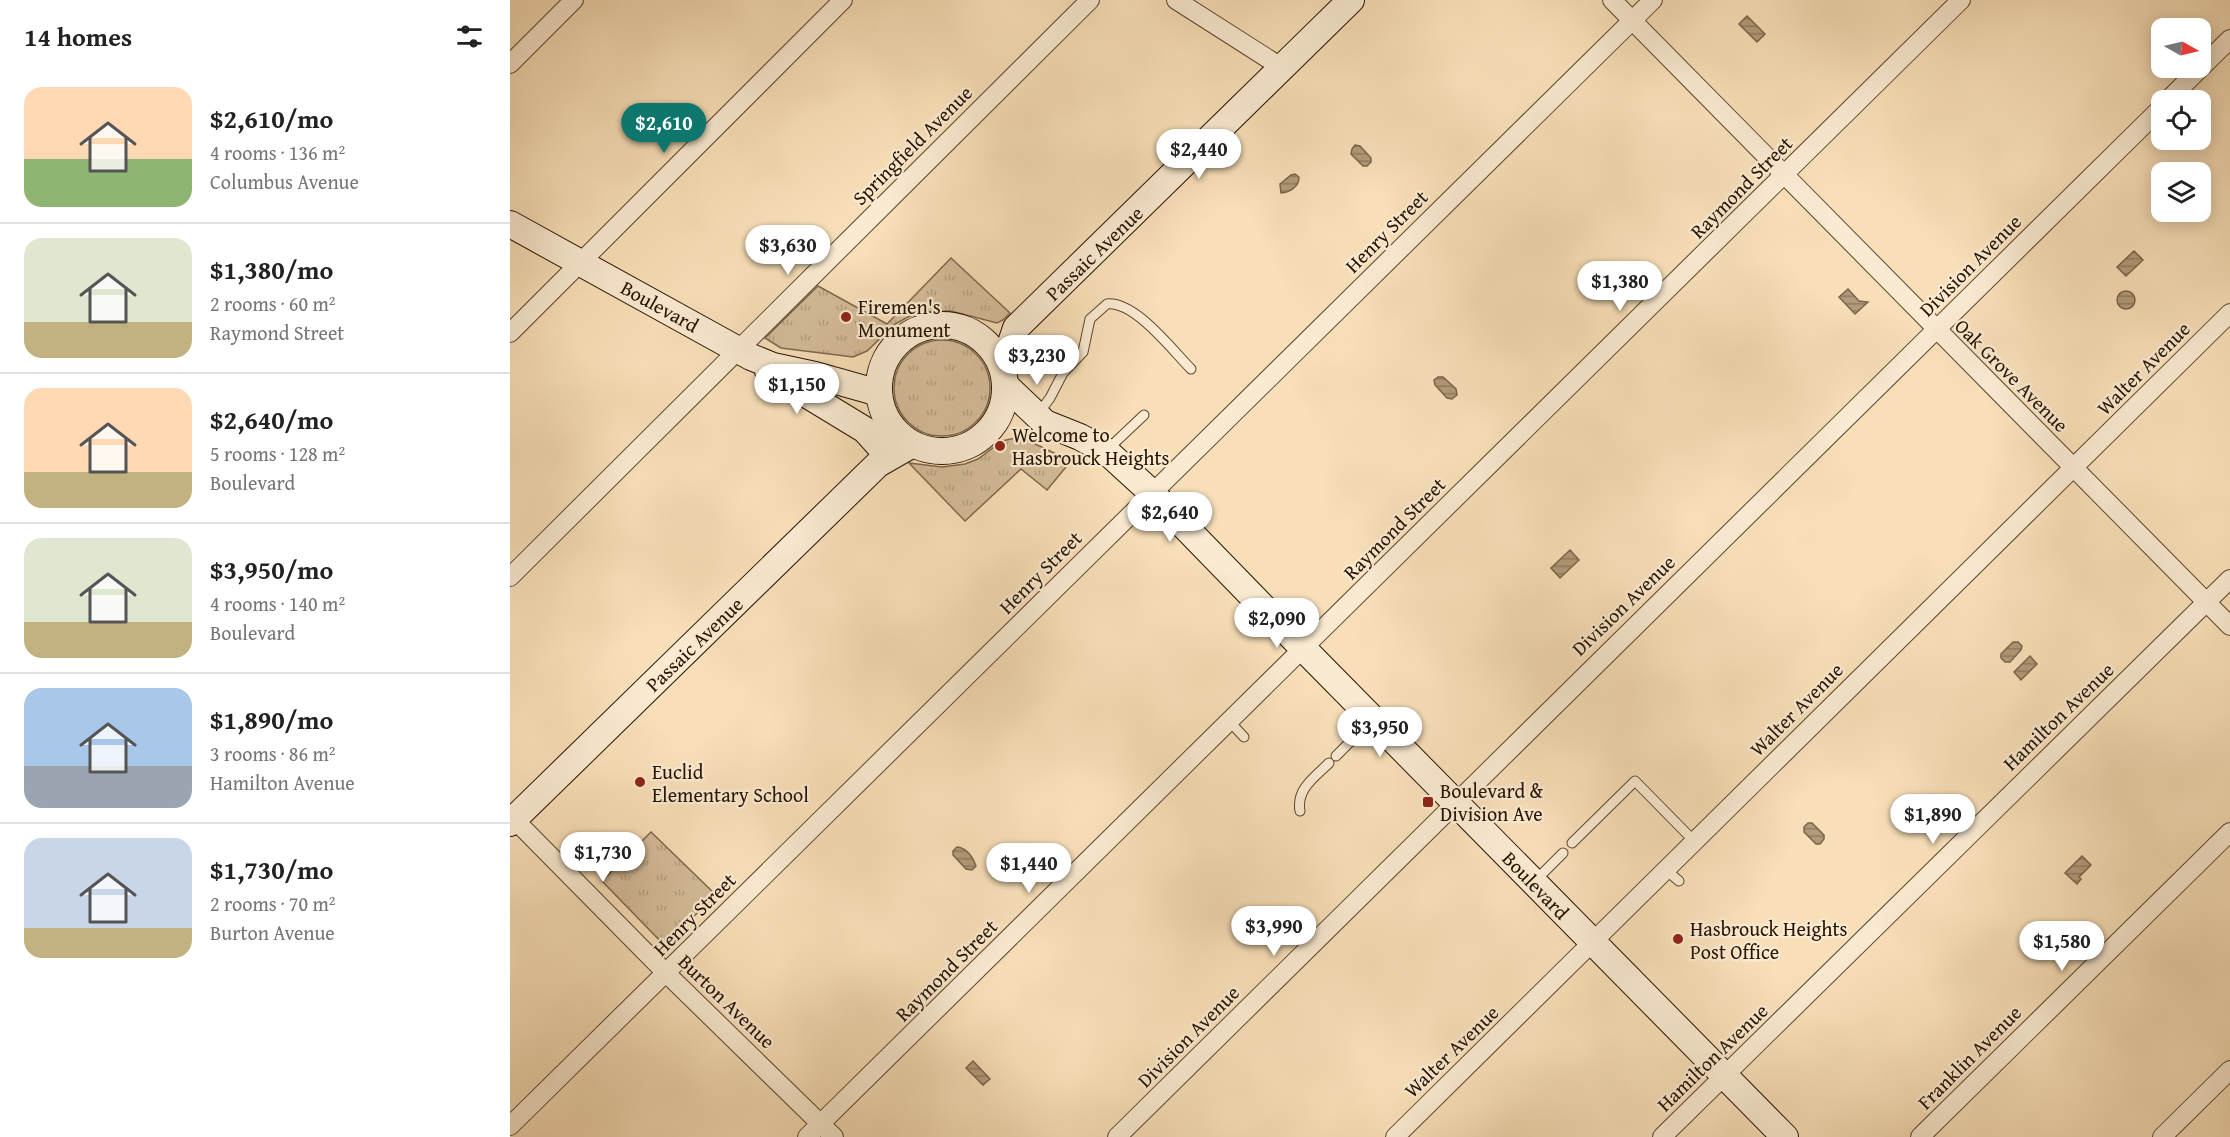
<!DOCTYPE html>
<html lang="en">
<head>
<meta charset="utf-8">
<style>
	body { margin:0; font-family:"Gentium Book Plus",serif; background:#f2f2f2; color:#222; height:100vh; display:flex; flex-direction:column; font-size:22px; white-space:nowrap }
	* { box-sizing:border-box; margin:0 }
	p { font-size:20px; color:#767676 }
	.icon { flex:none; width:33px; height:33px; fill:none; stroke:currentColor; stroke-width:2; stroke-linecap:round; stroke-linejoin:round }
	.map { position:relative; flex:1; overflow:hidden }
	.side { display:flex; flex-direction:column; background:#fff; width:510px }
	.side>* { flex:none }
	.needle { width:39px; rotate:98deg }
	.buttons { position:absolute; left:1641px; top:18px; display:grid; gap:12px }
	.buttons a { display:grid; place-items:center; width:60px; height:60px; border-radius:12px; background:#fff; box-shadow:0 3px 15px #0003; font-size:30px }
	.price { position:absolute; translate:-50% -51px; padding:0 14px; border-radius:21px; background:#fff; color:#222; font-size:20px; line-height:39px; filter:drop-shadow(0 2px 3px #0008) }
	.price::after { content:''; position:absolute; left:50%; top:36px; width:18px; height:14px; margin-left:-9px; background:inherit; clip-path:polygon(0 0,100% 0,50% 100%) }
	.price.current { background:#0f766e; color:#fff }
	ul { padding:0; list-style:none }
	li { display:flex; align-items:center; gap:18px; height:150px; padding:0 24px }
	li+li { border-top:2px solid #e0e0e0 }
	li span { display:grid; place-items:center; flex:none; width:168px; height:120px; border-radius:18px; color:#555 }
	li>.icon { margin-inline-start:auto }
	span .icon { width:72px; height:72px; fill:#fffc; stroke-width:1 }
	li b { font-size:26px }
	h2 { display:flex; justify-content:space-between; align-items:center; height:72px; padding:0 24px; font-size:26px }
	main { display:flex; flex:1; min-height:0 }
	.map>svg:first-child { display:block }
</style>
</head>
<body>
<main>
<section class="side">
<h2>14 homes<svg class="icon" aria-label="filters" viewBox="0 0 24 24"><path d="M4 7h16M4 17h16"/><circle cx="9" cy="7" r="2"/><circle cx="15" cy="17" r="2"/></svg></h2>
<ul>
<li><span style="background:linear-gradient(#ffd9b3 60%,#8fb573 0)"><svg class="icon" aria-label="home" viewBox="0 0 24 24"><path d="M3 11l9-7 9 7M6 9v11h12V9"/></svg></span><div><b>$2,610/mo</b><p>4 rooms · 136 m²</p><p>Columbus Avenue</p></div></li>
<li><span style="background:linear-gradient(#dfe7d0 70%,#c2b280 0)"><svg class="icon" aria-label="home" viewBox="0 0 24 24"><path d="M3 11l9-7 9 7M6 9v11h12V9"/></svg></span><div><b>$1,380/mo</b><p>2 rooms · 60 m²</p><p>Raymond Street</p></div></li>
<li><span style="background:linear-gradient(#ffd9b3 70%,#c2b280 0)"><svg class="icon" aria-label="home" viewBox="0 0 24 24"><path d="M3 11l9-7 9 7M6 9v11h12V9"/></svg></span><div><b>$2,640/mo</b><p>5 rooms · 128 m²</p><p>Boulevard</p></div></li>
<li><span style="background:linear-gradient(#dfe7d0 70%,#c2b280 0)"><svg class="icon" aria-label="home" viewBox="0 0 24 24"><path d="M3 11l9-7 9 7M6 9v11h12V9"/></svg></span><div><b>$3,950/mo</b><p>4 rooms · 140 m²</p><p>Boulevard</p></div></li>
<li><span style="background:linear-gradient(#a9c7e8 65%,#9aa5b1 0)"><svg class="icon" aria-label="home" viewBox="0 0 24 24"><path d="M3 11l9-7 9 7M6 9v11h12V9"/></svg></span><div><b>$1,890/mo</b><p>3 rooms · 86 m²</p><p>Hamilton Avenue</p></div></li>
<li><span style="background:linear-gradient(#c9d6e8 75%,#c2b280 0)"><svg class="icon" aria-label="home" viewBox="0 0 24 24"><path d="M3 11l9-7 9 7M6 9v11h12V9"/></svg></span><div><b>$1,730/mo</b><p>2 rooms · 70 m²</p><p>Burton Avenue</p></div></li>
</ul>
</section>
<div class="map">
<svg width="1720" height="1137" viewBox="0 0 1720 1137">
	<defs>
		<pattern id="grass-tufts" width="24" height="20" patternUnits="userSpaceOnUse" patternTransform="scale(1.5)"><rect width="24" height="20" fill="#d4bc99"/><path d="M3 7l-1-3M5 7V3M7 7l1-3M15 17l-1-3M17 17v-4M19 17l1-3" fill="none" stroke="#b6a182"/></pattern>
		<pattern id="water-rules" width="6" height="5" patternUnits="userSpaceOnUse" patternTransform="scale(1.5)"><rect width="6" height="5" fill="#b19a79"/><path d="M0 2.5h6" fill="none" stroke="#907c61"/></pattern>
	</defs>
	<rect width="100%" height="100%" fill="#f8dfb8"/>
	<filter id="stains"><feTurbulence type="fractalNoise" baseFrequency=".00333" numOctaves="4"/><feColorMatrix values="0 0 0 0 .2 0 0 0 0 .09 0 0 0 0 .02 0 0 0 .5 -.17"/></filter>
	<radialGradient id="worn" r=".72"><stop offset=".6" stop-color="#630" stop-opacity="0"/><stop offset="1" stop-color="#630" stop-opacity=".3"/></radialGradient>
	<g fill="url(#grass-tufts)" stroke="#7e684c" stroke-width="1.5">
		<path d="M 441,258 L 500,313 L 493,320 L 487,323 L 441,311 L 412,312 L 398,317 L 385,324 L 357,351 L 343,357 L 271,348 L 255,338 L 308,286 L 377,324 Z"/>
		<circle cx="432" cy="388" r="48"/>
		<path d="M 505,438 L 519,441 L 561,461 L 537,490 L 511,469 L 455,521 L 399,463 L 432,467 L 455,464 L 468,459 L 492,441 Z"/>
		<path d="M 141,832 L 206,895 L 154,945 L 92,881 Z"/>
	</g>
	<g fill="url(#water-rules)" stroke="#7a6449" stroke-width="1.5">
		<path d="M 1237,16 L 1255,34 L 1247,42 L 1229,24 Z"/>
		<path d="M 845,145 L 850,146 L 861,158 L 861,162 L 857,166 L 853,166 L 841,154 L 842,149 Z"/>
		<path d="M 785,174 L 789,177 C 789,187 780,192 771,193 L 770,184 L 781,175 Z"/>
		<path d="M 1624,251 L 1633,260 L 1616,276 L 1607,267 Z"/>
		<path d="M 1338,289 L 1349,301 L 1358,302 L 1345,314 L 1329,297 Z"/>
		<circle cx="1616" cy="300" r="9"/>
		<path d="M 928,377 L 933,377 L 946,389 L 947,395 L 942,399 L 937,398 L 925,385 L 924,380 Z"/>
		<path d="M 1060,550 L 1069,560 L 1050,578 L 1041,568 Z"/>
		<path d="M 1503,642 L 1508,642 L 1512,646 L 1511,650 L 1500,662 L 1495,662 L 1491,658 L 1491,654 Z"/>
		<path d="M 1520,656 L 1527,664 L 1511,680 L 1504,672 Z"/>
		<path d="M 1298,823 L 1302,823 L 1314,835 L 1314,839 L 1310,844 L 1306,844 L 1294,832 L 1294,827 Z"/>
		<path d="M 447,847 C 458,848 463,858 466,866 L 462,870 L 456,869 L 443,855 L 443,851 Z"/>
		<path d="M 1572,856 L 1581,865 L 1569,877 L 1571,879 L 1567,884 L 1555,873 Z"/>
		<path d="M 463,1061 L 480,1079 L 473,1085 L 456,1068 Z"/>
	</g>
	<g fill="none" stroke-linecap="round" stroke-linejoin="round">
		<g stroke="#5b462e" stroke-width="11">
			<g id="lane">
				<path d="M 528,414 L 540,398 L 553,373 L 573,352 L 580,319 L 597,304 C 625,301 662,350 681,369"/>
				<path d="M 597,450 L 634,415"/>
				<path d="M 719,721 L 734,737"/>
				<path d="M 826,756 L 862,720"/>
				<path d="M 790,811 C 786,789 805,777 819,763"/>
				<path d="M 1062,843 L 1125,781 L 1184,841"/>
				<path d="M 1156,870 L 1169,881"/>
				<path d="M 1025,881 L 1053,853"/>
			</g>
		</g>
		<g stroke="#5b462e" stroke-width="20">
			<g id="street">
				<path d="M 666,0 L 760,60 L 771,69"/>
				<path d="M 1102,0 L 1720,626"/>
				<path d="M 0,64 L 64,0"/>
				<path d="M 1658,100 L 1720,39"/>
				<path d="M 0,333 L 333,0"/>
				<path d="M 0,577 L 580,0"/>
				<path d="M 4,819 L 156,973 L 324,1137"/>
				<path d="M 0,1126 L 1143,0"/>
				<path d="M 297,1137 L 1451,0"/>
				<path d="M 607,1137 L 1652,107"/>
				<path d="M 885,1137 L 1720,313"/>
				<path d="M 1152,1137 L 1720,579"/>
				<path d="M 1410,1137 L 1720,832"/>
				<path d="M 1652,1137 L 1720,1070"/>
			</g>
		</g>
		<g stroke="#271300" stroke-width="28">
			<g id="secondary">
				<path d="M 0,224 L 241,357 L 263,366 L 305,375 L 369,393"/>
				<circle cx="432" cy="388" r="63"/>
				<path d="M 493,367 L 506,328 L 841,0"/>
				<path d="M 258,371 L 355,430 L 374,451"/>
				<path d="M 497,387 L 535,423 L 570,437 L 596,451 L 642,493 L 782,637 L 1275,1137"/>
				<path d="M 0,823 L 368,464 L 401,445"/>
			</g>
		</g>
		<use href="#lane" stroke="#faead1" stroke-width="9"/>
		<use href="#street" stroke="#faead1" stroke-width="18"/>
		<use href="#secondary" stroke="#faead1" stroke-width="26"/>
	</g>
	<g fill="#8f2418" stroke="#faead1" stroke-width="2">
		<circle cx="336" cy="317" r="6"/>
		<circle cx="490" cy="446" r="6"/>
		<circle cx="130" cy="782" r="6"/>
		<rect x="912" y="796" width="12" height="12" rx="3"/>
		<circle cx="1168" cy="939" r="6"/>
	</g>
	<g text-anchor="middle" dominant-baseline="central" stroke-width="4.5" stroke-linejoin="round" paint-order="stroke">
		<g font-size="20" fill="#271300" stroke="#faead1">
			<text transform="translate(402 145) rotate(-45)">Springfield Avenue</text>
			<text transform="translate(1231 187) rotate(-45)">Raymond Street</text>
			<text transform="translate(876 231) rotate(-45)">Henry Street</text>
			<text transform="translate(584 253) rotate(-44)">Passaic Avenue</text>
			<text transform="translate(1460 265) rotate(-45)">Division Avenue</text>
			<text transform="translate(150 306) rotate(29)">Boulevard</text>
			<text transform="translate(1633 368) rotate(-45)">Walter Avenue</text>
			<text transform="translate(1502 375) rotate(45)">Oak Grove Avenue</text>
			<text transform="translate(884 528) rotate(-45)">Raymond Street</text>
			<text transform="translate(530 572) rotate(-45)">Henry Street</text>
			<text transform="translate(1113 605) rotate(-44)">Division Avenue</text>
			<text transform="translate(184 644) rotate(-44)">Passaic Avenue</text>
			<text transform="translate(1286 709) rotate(-45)">Walter Avenue</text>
			<text transform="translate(1548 716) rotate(-44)">Hamilton Avenue</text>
			<text transform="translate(1026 885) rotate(46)">Boulevard</text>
			<text transform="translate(184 914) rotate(-45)">Henry Street</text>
			<text transform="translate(436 970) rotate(-45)">Raymond Street</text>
			<text transform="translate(217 1001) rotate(44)">Burton Avenue</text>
			<text transform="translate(678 1036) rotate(-45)">Division Avenue</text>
			<text transform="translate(941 1051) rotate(-44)">Walter Avenue</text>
			<text transform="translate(1202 1057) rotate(-44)">Hamilton Avenue</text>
			<text transform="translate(1459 1057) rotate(-45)">Franklin Avenue</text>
		</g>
		<g font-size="20" fill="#271300" stroke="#faead1" text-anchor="start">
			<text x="348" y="306">Firemen's<tspan x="348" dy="23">Monument</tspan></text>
			<text x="502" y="434">Welcome to<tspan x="502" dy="23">Hasbrouck Heights</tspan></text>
			<text x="142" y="771">Euclid<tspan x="142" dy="23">Elementary School</tspan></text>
			<text x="930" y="790">Boulevard &amp;<tspan x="930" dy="23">Division Ave</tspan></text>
			<text x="1180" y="928">Hasbrouck Heights<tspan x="1180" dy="23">Post Office</tspan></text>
		</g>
	</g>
	<rect width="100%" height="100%" filter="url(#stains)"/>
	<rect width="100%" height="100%" fill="url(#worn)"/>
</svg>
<div class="buttons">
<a><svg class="needle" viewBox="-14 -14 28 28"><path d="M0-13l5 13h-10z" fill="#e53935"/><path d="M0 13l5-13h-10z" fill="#767676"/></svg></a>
<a><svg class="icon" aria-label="locate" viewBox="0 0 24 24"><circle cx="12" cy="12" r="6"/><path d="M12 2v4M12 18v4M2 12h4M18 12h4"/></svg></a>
<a><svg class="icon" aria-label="layers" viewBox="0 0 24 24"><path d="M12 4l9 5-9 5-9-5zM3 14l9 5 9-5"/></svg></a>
</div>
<b class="price current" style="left:154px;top:154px">$2,610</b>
<b class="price" style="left:689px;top:180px">$2,440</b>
<b class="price" style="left:278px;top:276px">$3,630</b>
<b class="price" style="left:1110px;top:312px">$1,380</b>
<b class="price" style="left:527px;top:386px">$3,230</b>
<b class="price" style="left:287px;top:415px">$1,150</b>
<b class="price" style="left:660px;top:543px">$2,640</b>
<b class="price" style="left:767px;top:649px">$2,090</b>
<b class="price" style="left:870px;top:758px">$3,950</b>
<b class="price" style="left:1423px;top:845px">$1,890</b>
<b class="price" style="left:93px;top:883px">$1,730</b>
<b class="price" style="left:519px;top:894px">$1,440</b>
<b class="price" style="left:764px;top:957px">$3,990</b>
<b class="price" style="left:1552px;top:972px">$1,580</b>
</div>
</main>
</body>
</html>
